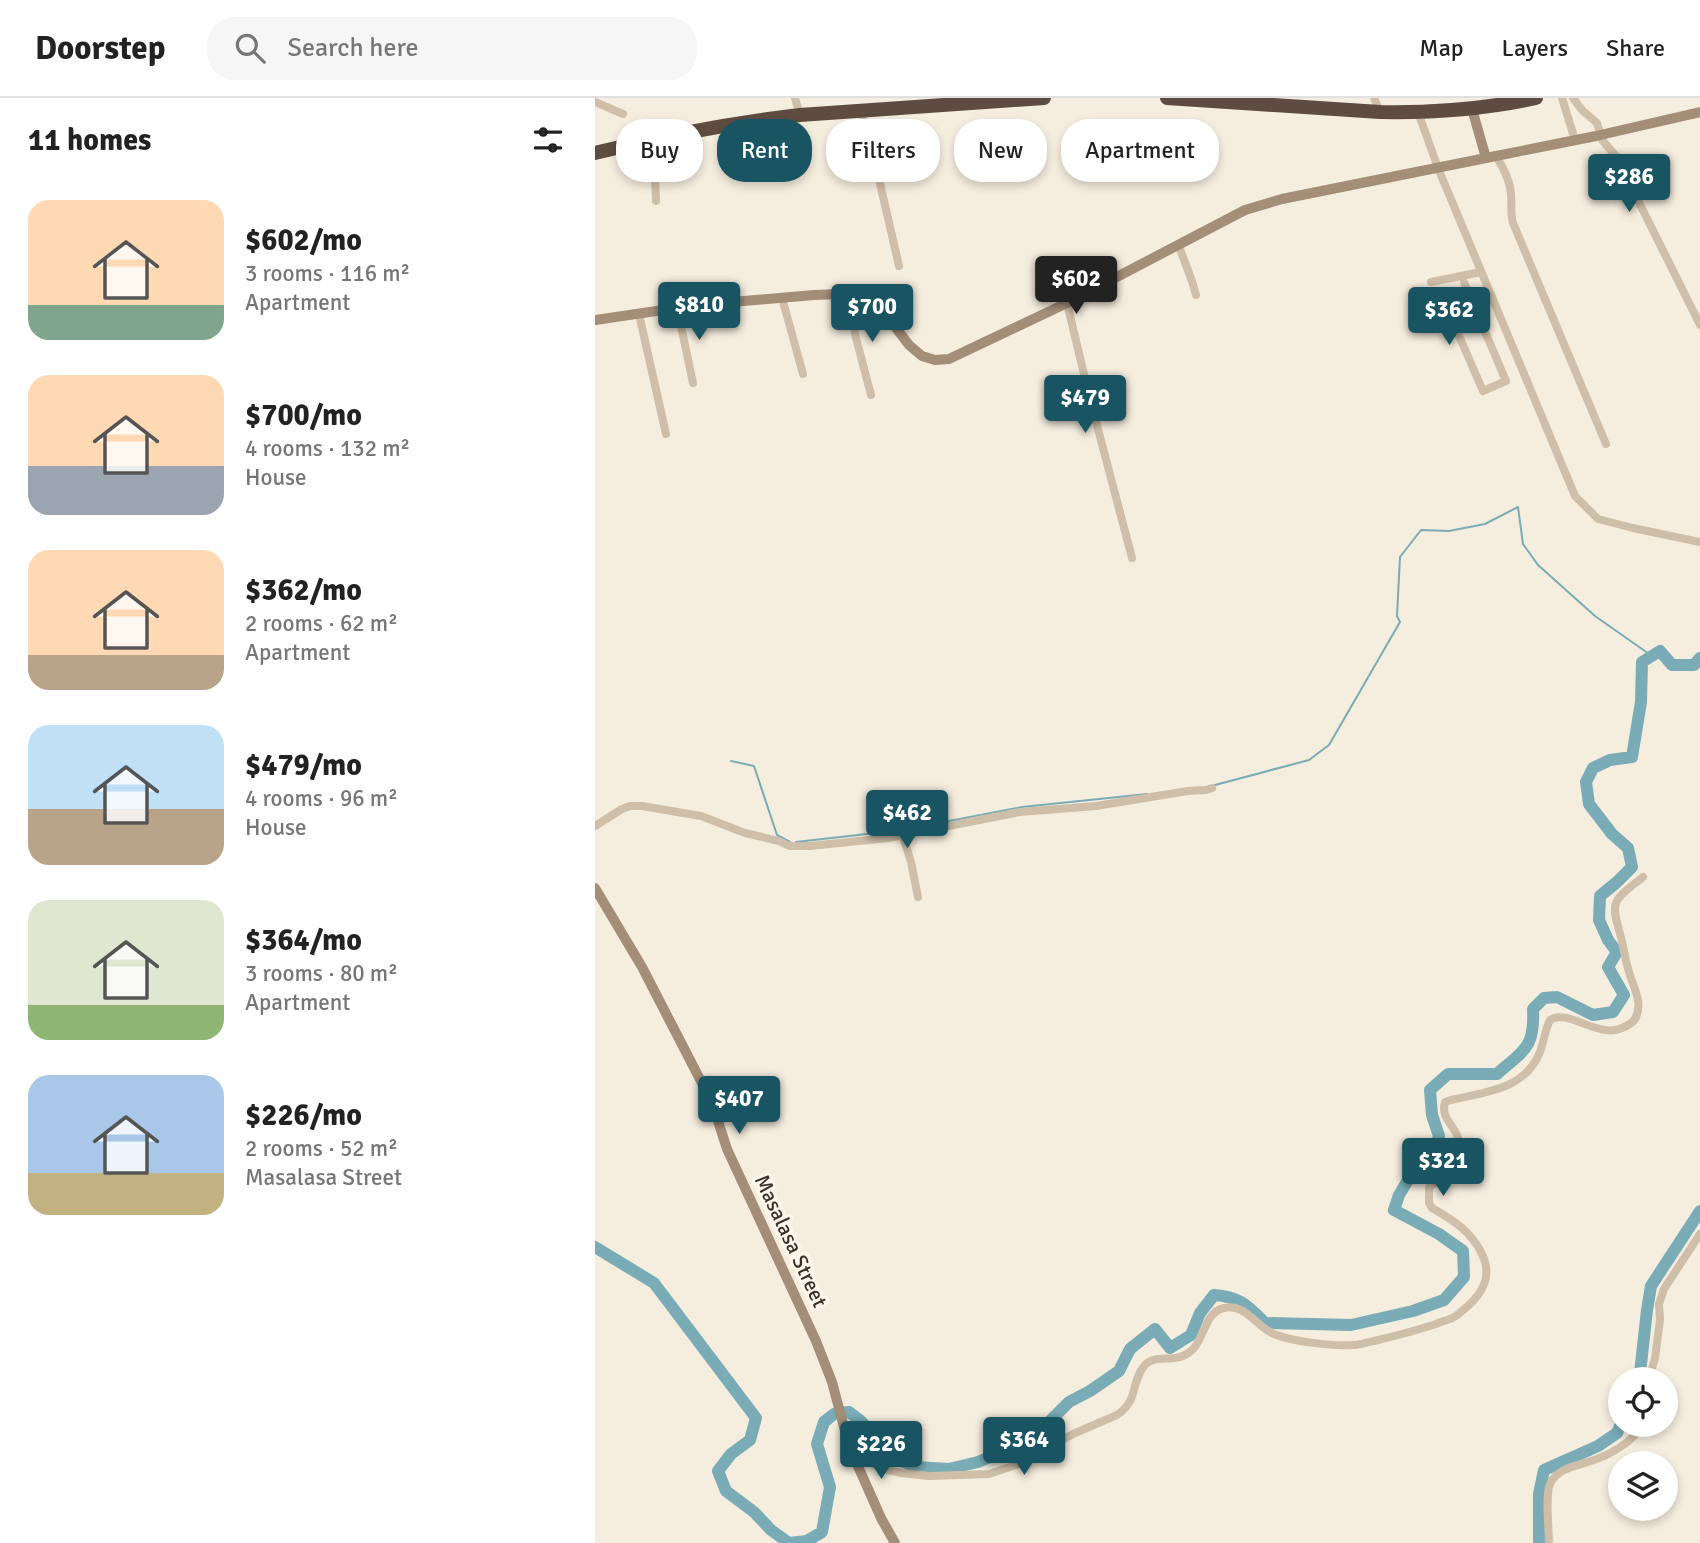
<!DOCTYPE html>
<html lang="en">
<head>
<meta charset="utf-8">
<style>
	body { margin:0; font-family:Signika,sans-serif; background:#f6f6f6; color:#222; height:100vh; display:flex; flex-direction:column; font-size:26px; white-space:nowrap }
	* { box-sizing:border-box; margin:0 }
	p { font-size:23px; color:#767676 }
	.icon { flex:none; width:38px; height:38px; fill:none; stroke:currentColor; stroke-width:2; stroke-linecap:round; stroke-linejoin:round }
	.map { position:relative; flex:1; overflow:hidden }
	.drawer { display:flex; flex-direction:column; background:#fff; width:595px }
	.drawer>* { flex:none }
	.guide { position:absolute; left:21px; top:21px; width:665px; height:63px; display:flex; gap:14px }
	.fabs { position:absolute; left:1013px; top:1269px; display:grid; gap:14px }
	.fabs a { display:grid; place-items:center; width:70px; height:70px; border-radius:50%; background:#fff; box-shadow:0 4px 10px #0003; font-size:35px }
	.price { position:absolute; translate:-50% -60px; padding:0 16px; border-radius:7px; background:#195463; color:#fff; font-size:23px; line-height:46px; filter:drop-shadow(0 2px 4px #0008) }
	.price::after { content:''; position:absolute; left:50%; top:42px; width:21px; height:16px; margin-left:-10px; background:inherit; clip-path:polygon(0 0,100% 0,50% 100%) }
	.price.on { background:#222; color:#fff }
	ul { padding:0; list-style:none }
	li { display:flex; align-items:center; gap:21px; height:175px; padding:0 28px }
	li span { display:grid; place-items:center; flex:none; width:196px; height:140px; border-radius:21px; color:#555 }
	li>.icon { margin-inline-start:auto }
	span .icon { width:84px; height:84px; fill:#fffc; stroke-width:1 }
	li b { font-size:30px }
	h2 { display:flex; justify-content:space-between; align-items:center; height:84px; padding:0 28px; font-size:30px }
	.chip { padding:0 24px; border-radius:28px; background:#fff; box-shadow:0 4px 10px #0003; font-size:24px; line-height:63px }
	.chip.on { background:#195463; color:#fff }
	header { display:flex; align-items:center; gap:42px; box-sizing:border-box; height:98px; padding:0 35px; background:#fff; border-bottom:2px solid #e0e0e0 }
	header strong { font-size:33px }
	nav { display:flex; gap:38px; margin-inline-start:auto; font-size:24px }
	.search { width:490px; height:63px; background:#f6f6f6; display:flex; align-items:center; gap:18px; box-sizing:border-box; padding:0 24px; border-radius:28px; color:#767676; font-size:26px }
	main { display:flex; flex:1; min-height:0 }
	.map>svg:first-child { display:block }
</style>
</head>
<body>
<header>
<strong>Doorstep</strong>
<div class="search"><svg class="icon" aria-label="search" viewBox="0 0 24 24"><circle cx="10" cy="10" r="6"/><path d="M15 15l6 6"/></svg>Search here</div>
<nav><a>Map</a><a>Layers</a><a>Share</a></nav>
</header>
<main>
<section class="drawer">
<h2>11 homes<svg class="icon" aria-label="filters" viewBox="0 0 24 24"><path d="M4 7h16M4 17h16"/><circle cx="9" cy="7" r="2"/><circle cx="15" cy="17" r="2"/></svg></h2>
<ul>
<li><span style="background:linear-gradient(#ffd9b3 75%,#7fa58c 0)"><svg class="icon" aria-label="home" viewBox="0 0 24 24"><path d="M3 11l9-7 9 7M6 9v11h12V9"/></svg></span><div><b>$602/mo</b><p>3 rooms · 116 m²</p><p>Apartment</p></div></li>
<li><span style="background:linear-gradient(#ffd9b3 65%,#9aa5b1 0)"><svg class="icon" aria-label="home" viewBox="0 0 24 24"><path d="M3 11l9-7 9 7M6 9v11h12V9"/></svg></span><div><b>$700/mo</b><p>4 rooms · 132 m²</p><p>House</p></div></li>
<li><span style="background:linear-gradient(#ffd9b3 75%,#b9a48a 0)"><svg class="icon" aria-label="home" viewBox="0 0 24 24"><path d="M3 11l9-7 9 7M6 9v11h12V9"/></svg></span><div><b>$362/mo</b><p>2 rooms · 62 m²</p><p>Apartment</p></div></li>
<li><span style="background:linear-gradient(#bfe0f5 60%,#b9a48a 0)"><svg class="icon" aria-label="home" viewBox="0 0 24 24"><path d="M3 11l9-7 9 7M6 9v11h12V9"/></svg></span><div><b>$479/mo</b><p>4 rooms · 96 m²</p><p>House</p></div></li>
<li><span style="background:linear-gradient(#dfe7d0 75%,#8fb573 0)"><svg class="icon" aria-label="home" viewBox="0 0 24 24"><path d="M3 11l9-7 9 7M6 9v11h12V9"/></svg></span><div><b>$364/mo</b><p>3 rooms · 80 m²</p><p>Apartment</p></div></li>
<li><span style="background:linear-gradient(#a9c7e8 70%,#c2b280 0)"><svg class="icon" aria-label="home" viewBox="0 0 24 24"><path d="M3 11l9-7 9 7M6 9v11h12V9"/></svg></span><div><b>$226/mo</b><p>2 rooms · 52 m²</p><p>Masalasa Street</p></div></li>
</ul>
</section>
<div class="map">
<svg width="1105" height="1445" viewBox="0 0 1105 1445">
	<rect width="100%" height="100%" fill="#f5edde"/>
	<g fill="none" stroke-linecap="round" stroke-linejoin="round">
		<g stroke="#79acb6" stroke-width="2">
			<path d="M 136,663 L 159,668 L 182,737 L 195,744"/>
			<path d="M 620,687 L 714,662 L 734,647 L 805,524 L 802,518 L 805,459 L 826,432 L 854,433 L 890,426 L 923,409 L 928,446 L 943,467 L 1000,518 L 1057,558"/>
			<path d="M 201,744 L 307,732 L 427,709 L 552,696"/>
		</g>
		<g stroke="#79acb6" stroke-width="12">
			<path d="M 0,1149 L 59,1185 L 161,1320 L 155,1342 L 136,1356 L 123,1373 L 131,1393 L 159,1414 L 176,1432 L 194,1445 L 212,1443 L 227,1434 L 235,1389 L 222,1346 L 229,1324 L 239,1316 L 254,1314 L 267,1324 L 283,1348 L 295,1358 L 321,1369 L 354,1371 L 383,1364 L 409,1353 L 441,1337 L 474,1304 L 495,1293 L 524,1273 L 535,1251 L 560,1231 L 575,1250 L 596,1237 L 605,1215 L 619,1197 C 645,1199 652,1207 670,1225 L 756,1227 L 818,1213 L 849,1202 L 869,1179 L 868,1153 L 844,1136 L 799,1112 L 804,1097 L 816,1077 L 836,1064 L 844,1038 L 837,1017 L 835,992 L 853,976 L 902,976 C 929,952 940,950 938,911 L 949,900 L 962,899 L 998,917 L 1018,914 L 1029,897 L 1013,869 L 1022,854 L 1013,842 L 1004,822 L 1005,798 L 1022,784 L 1037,769 L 1033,750 L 1017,736 L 994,706 L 991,684 L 998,670 L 1015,662 L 1037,659 L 1046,604 L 1047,564 L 1065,553 L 1077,567 L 1099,567 L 1105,560"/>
			<path d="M 1043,1281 L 1045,1275 L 1052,1212 L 1056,1188 L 1105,1113"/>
			<path d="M 944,1445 L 944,1396 L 949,1372 L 1003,1348 L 1022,1335 L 1026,1326"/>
		</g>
		<g stroke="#d0bfa8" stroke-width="8">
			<path d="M 200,0 L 205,17"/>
			<path d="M 779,0 L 785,14"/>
			<path d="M 967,0 L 980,42"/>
			<path d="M 978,0 L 987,12 L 1002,25 L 1007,42 L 1021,58 L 1105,227"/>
			<path d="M 0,4 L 28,16"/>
			<path d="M 266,13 L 281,68 L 304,168"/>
			<path d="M 823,14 L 843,70 L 980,398 L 1003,421 L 1038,430 L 1105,444"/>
			<path d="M 58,40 L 61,103"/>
			<path d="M 901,58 C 908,69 915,82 916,96 C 917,106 915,115 918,125 L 1011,346"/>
			<path d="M 240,71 L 281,68"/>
			<path d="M 583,146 L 597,183 L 601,197"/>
			<path d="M 836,184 L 886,174"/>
			<path d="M 845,194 L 888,293 L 911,283 L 869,184"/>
			<path d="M 257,198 L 260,236 L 276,297"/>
			<path d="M 187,200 L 208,276"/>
			<path d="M 472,205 L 493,293 L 537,460"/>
			<path d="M 82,209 L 98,285"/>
			<path d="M 44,216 L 71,336"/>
			<path d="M 0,728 L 27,711 L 35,708 L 47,708 L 106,718 L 150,735 L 184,743 L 194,748 L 215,748 L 293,740 L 425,714 L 501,708 L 593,693 L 611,692 L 617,690"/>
			<path d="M 308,738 L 316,764 L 323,799"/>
			<path d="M 1054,1281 L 1060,1260 L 1065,1222 L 1064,1206 L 1069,1191 L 1105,1136"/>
			<path d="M 256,1350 L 285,1370 L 306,1375 L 334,1378 L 394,1376 L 421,1367 L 478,1336 L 522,1317 C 545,1301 535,1284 550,1267 C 562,1254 582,1268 598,1251 C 610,1239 610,1214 629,1210 C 651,1205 661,1229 679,1236 C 698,1244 737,1248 758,1247 C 765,1247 772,1244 779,1243 C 800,1238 820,1233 841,1226 C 847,1223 855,1222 861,1218 C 865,1215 869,1211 873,1208 C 889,1193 897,1177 887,1156 C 876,1133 858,1122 837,1110 L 834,1105 L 834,1089 C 850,1078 864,1072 864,1051 C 864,1046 864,1039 861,1035 C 855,1023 846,1019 850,1004 L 856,1002 C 890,994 930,992 945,954 C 949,943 950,932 955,922 C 973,910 1003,941 1027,930 C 1032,928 1037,925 1040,921 C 1049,905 1038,889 1034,874 C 1030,860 1028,846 1024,832 C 1022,824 1018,814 1021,805 C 1025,795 1040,786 1048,779"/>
			<path d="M 954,1445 C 954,1431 950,1397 955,1386 C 962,1370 982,1368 996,1363 C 1015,1357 1038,1344 1048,1326"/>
		</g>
		<g stroke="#a48e78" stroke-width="10">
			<path d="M 891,60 L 1001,38 L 1105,14"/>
			<path d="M 0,222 L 102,207 L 219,197 L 247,196 L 272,204 L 288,213 L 314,247 L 327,258 L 340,262 L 354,261 L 472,205 L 650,112 L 687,101 L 891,60 L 877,11"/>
			<path d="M 0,790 L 47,869 L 111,993 L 122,1020 L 132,1051 L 221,1243 L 237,1284 L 254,1348 L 286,1420 L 300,1445"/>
		</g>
		<g stroke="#5d4c3f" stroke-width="14">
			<path d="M 572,0 L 785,14 C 838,15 890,11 941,0"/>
			<path d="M 0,55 C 68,38 135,25 205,17 L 449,0"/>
		</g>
	</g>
	<g text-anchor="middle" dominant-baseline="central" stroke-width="7" stroke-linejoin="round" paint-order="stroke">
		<g font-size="21" fill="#3b3129" stroke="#fcf6eb">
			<text transform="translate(196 1143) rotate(65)">Masalasa Street</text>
		</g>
	</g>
</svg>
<div class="fabs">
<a><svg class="icon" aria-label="locate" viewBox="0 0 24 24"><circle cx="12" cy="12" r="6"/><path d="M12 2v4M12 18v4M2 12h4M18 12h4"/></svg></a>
<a><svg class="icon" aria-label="layers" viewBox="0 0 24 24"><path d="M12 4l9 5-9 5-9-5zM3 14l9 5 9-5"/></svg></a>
</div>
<b class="price" style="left:1034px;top:116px">$286</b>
<b class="price on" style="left:481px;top:218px">$602</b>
<b class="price" style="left:104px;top:244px">$810</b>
<b class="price" style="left:277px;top:246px">$700</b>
<b class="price" style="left:854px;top:249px">$362</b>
<b class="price" style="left:490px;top:337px">$479</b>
<b class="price" style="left:312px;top:752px">$462</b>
<b class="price" style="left:144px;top:1038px">$407</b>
<b class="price" style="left:848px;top:1100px">$321</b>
<b class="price" style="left:429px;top:1379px">$364</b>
<b class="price" style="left:286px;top:1383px">$226</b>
<div class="guide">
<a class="chip">Buy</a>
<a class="chip on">Rent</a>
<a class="chip">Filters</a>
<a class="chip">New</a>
<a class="chip">Apartment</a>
</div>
</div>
</main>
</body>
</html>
